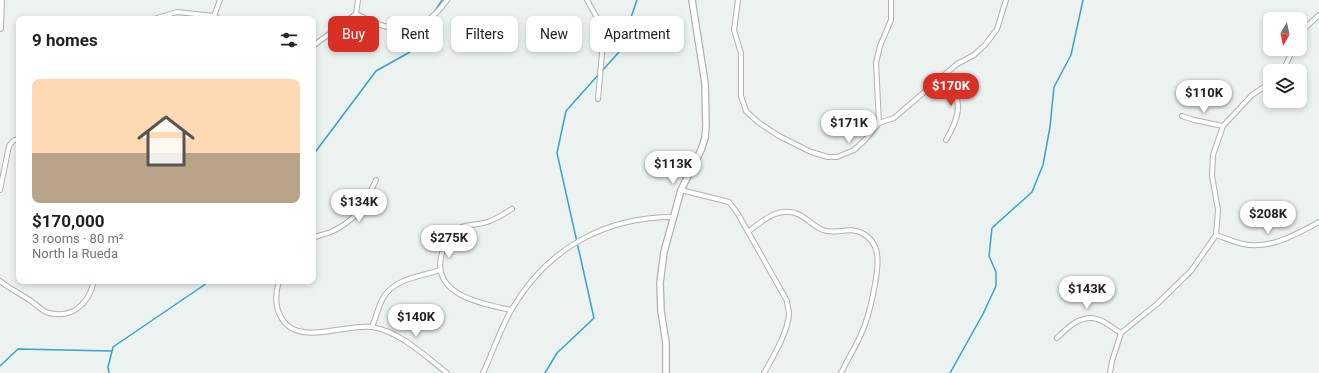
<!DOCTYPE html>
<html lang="en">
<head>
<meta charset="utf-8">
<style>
	body { margin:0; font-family:Roboto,sans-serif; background:#f2f2f2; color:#202124; height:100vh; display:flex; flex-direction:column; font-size:15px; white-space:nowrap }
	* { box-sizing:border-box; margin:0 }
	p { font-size:13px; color:#757577 }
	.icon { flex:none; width:22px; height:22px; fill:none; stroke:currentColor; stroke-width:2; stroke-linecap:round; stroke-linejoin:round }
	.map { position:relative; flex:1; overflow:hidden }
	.side { position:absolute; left:16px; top:16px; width:300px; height:268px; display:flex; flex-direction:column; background:#fff; border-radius:8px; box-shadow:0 2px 6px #0003 }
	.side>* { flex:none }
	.banner { position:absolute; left:328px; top:16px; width:380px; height:36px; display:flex; gap:8px }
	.needle { width:26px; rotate:189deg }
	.fabs { position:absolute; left:1263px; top:12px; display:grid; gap:8px }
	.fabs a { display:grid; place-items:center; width:44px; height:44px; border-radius:8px; background:#fff; box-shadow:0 2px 6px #0003; font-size:20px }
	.price { position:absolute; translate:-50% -34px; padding:0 9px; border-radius:14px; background:#fff; color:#222; font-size:13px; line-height:26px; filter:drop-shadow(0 1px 2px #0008) }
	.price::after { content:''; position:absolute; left:50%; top:24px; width:12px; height:9px; margin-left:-6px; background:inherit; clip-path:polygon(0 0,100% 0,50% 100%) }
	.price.active { background:#d93025; color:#fff }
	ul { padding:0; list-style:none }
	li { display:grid; align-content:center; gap:8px; height:212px; padding:0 16px }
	li span { display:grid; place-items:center; height:124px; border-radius:8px; color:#555 }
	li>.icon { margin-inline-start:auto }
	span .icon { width:72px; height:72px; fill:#fffc; stroke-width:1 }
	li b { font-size:17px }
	h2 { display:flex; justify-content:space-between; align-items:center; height:48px; padding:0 16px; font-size:17px }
	.pill { padding:0 14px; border-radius:8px; background:#fff; box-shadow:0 2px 6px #0003; font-size:14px; line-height:36px }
	.pill.active { background:#d93025; color:#fff }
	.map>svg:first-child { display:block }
</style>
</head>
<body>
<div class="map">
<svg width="1319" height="373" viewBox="0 0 1319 373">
	<rect width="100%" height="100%" fill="#ecf2f0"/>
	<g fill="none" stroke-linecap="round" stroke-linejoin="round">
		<g stroke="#35a3cd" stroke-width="1.5">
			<path d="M 435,11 L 442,0"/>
			<path d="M 602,71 L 619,52 L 637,0"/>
			<path d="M 313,155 L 376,71 L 410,52 L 430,19"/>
			<path d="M 0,366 L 18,349 L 111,351"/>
			<path d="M 109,373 L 108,367 L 113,347 L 210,281"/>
			<path d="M 545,373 L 557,353 L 594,318 L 557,153 L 566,111 L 599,74"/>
			<path d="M 950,373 L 983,314 L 996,286 L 996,272 L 989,256 L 992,228 L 1032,192 L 1043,165 L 1050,127 L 1054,87 L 1071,55 L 1083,0"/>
		</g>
		<g stroke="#adb3b1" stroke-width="6">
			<g id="street">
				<path d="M 358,0 L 356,14 C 366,18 377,25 388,27 C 414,33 433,20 447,0"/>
				<path d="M 587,0 L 604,30 L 598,99"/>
				<path d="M 738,0 L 734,30 L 741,53 L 741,96 L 746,111 L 759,123 L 779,136 L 811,152 L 828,157 L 837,157 L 854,150 L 865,140 L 879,123 L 894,118 L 957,64 L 974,55 L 985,45 L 997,29 L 1006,0"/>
				<path d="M 214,16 L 220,0"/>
				<path d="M 154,19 L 177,12 L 214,16 L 219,19"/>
				<path d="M 1300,35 L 1307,26 L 1319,15"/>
				<path d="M 313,46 L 356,14"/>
				<path d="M 1283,71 L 1293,49"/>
				<path d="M 946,74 C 962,101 962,113 946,140"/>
				<path d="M 1182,116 L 1194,120 L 1223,126"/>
				<path d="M 879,123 L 876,63 L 880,46 L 891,20 L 891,0"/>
				<path d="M 0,190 L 9,146 L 13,141 L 19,138"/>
				<path d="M 681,190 L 729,202 L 738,214 L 787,301 C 787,305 789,310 789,314 C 788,332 773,357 764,373"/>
				<path d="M 748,232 C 763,220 780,205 800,215 C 808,219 814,227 823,230 C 835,235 849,226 862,233 C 870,237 876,245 877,254 C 880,270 869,317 862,332 C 856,346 848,359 841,373"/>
				<path d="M 1216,235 C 1225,238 1234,242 1243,244 C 1270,250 1297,234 1319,222"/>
				<path d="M 313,238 C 320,235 327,234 333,231 C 359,218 365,204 376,180"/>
				<path d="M 0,281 C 10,289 21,294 31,301 C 37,305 43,312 49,313 C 73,319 89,303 94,281"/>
				<path d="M 279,281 C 275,294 275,308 282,319 C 300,347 345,323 372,327 C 401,332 425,356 447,373"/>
				<path d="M 511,310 C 484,304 433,296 441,257 C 443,247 446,237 455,230 C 466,223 478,226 490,221 C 498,218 505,213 512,209"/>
				<path d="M 372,327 C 376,318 378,307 383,298 C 395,278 420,277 440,270"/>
				<path d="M 1057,338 C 1067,328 1081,314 1097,319 C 1105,321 1114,329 1121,333"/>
				<path d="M 483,373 C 493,352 500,329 512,309 C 547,249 604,217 673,217"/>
				<path d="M 1110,373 L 1112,361 L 1121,333 L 1157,304 L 1191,271 L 1216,235 L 1218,210 L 1212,176 L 1213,155 L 1223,126 L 1252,95 L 1270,83"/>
			</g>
		</g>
		<g stroke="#adb3b1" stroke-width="8">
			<path id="secondary" d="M 666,373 L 666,343 L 661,311 L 660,283 L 664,252 L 681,190 L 701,150 L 705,138 L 706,125 L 705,83 L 692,0"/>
		</g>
		<g stroke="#adb3b1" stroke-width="8">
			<path id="primary" d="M 0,28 L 1,0"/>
		</g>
		<use href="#street" stroke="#fff" stroke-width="4"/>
		<use href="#secondary" stroke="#fff" stroke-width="5.5"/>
		<use href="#primary" stroke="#fff" stroke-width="6"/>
	</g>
</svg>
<div class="fabs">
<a><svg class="needle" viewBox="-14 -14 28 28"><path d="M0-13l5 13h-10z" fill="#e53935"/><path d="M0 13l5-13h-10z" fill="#757577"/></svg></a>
<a><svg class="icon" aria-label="layers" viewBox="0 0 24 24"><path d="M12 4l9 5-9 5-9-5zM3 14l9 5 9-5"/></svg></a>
</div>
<b class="price active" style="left:951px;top:107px">$170K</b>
<b class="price" style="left:1204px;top:114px">$110K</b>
<b class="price" style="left:849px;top:144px">$171K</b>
<b class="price" style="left:673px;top:185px">$113K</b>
<b class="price" style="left:359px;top:223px">$134K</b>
<b class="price" style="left:1268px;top:235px">$208K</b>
<b class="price" style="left:449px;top:259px">$275K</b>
<b class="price" style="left:1087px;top:310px">$143K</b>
<b class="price" style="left:416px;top:338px">$140K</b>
<div class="banner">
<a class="pill active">Buy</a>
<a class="pill">Rent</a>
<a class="pill">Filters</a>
<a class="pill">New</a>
<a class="pill">Apartment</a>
</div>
<section class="side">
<h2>9 homes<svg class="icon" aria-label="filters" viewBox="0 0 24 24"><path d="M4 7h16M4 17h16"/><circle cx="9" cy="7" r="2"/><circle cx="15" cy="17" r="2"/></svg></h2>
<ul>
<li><span style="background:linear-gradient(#ffd9b3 60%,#b9a48a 0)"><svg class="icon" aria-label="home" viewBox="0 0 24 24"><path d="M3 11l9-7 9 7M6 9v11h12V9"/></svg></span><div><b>$170,000</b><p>3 rooms · 80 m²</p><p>North la Rueda</p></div></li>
</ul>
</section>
</div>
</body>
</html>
